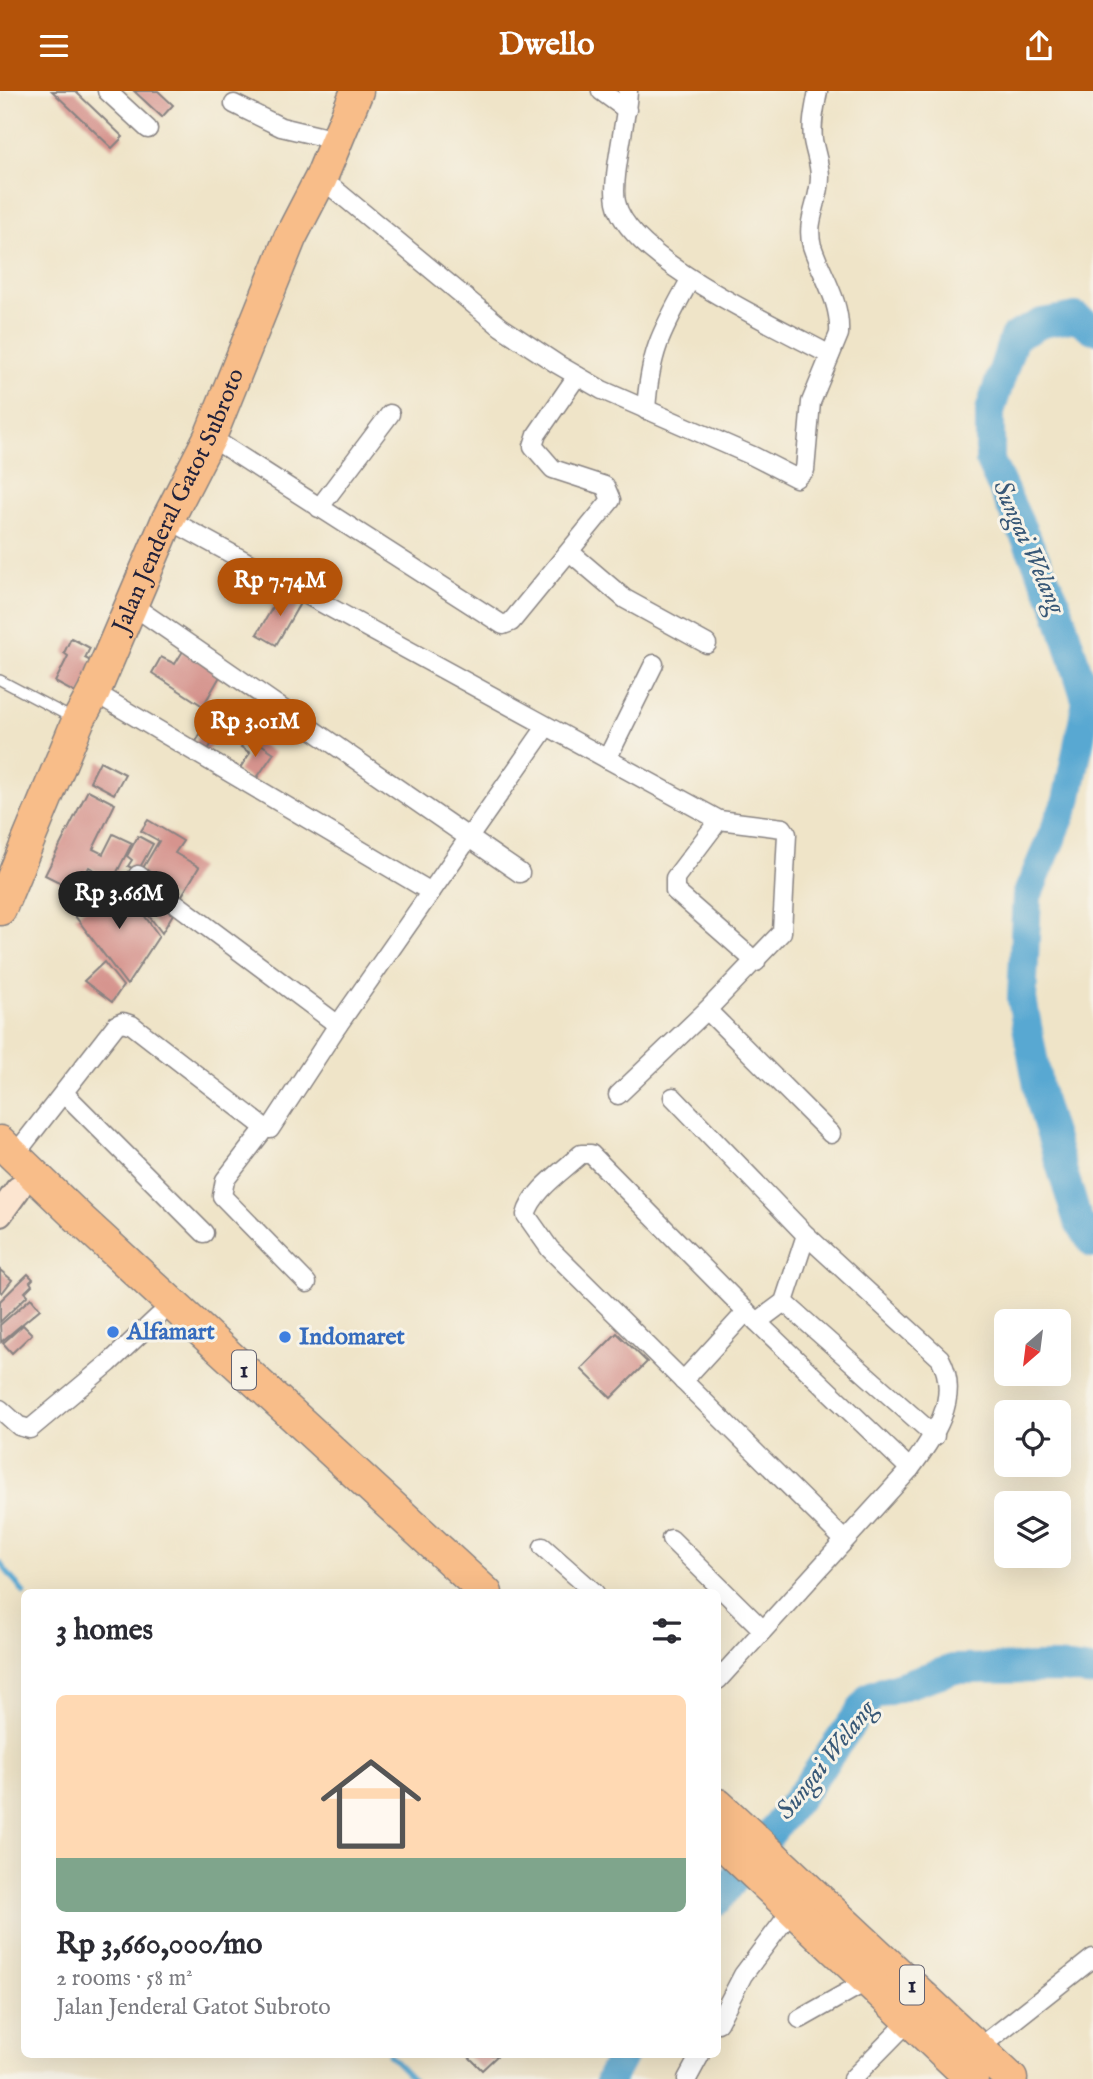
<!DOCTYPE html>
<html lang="en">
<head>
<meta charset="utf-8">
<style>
	body { margin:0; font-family:"IM FELL English",serif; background:#f7f7f7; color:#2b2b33; height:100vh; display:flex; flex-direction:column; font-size:26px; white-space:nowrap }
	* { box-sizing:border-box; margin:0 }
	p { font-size:23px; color:#7c7c81 }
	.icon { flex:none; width:38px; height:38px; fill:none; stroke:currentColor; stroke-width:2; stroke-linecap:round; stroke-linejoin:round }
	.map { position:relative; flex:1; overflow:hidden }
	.details { position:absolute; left:21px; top:1498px; width:700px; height:469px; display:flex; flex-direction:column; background:#fff; border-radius:10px; box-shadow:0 7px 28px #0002 }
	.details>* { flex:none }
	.needle { width:46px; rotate:208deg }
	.fabs { position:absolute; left:994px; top:1218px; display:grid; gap:14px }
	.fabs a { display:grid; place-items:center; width:77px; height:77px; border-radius:10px; background:#fff; box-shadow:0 7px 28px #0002; font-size:35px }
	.price { position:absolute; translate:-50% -60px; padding:0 16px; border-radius:24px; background:#b45309; color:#fff; font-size:23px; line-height:46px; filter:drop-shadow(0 2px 4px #0008) }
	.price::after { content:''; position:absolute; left:50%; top:42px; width:21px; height:16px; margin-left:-10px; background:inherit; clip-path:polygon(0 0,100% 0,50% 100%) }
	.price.active { background:#222; color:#fff }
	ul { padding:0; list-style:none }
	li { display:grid; align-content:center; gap:14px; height:371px; padding:0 35px }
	li span { display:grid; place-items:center; height:217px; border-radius:10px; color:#555 }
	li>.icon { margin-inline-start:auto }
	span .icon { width:126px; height:126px; fill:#fffc; stroke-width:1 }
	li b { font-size:30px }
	h2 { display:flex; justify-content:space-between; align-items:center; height:84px; padding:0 35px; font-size:30px }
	header { display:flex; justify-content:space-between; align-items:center; height:91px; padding:0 35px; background:#b45309; color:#fff; font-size:32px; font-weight:800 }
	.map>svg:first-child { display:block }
</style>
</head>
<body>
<header><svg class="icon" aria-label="menu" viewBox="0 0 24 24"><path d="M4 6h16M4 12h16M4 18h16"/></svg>Dwello<svg class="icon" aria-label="share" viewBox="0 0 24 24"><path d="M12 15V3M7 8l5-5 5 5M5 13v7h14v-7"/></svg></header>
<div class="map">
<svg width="1093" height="1988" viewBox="0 0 1093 1988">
	<rect width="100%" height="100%" fill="#f7f3e8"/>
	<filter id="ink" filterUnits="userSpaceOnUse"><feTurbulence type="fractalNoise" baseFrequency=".0143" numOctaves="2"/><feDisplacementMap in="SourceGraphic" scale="14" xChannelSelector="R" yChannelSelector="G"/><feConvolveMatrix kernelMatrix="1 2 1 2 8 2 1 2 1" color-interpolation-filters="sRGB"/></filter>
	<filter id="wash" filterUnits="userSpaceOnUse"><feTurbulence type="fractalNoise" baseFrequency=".00686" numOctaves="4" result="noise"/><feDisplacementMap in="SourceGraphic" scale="28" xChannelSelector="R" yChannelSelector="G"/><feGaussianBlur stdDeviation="1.57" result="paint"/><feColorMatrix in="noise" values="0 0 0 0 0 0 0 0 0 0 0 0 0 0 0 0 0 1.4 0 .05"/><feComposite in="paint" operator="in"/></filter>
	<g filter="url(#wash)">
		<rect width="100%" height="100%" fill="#efe4c8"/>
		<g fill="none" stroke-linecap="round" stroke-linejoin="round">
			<g stroke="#58a8d2" stroke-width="5">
				<path d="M 0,1472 L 24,1502"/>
				<path d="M 389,1964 L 413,1988"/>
			</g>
			<g stroke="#58a8d2" stroke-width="30">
				<path d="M 1093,238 L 1076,226 L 1042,232 L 1014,246 L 990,320 L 990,370 L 1056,512 L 1087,611 L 1067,710 L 1027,805 L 1022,908 L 1041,1011 L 1078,1130 L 1093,1152"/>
				<path d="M 718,1809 L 806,1697 L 871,1605 L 953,1578 L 1063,1577 L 1093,1581"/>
				<path d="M 610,1988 L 623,1964"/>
			</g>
		</g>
		<g id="blocks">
			<g fill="#d6948e">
				<path d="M 52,0 L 75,0 L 123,46 L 112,57 Z"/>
				<path d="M 134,0 L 158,0 L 173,14 L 162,26 Z"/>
				<path d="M 293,501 L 303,507 L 276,554 L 257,543 L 280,504 L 289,509 Z"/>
				<path d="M 71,547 L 90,557 L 85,567 L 98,574 L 81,605 L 55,591 L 68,565 L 64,562 Z"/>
				<path d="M 183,560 L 222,582 L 203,615 L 152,582 L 161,566 L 175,573 Z"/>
				<path d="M 208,629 L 221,636 L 207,661 L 194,654 Z"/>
				<path d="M 249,645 L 274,662 L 254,691 L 238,680 L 250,662 L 241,656 Z"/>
				<path d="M 100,670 L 125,683 L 114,703 L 90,690 Z"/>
				<path d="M 88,699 L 115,713 L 93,758 L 103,763 L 113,743 L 132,752 L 113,789 L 89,776 L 77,800 L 45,784 Z"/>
				<path d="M 148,729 L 183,750 L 175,762 L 199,776 L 178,811 L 140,782 L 159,750 L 141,740 Z"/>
				<path d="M 138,745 L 153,753 L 138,780 L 128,775 L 132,769 L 127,765 Z"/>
				<path d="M 121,792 L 159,845 L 127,894 L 75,825 Z"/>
				<path d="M 133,804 L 173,823 L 162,842 Z"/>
				<path d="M 104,871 L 123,895 L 112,911 L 84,890 Z"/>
				<path d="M 0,1179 L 12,1189 L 2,1202 L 0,1200 Z"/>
				<path d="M 28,1183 L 33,1188 L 30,1191 L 32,1194 L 25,1201 L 28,1204 L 0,1231 L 0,1210 Z"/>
				<path d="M 31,1207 L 40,1218 L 1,1251 L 0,1234 Z"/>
				<path d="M 23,1234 L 32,1243 L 12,1262 L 3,1252 Z"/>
				<path d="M 617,1242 L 647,1271 L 611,1307 L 581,1278 Z"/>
				<path d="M 467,1964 L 498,1964 L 482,1979 Z"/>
			</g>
		</g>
	</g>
	<g filter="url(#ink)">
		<use href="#blocks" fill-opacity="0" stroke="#888382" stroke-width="2"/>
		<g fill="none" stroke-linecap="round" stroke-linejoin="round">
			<g stroke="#888382" stroke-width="12">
				<path id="lane" d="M 0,589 L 74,628"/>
			</g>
			<g stroke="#888382" stroke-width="21">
				<g id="street">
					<path d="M 107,0 L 148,38"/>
					<path d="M 601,0 L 627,19"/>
					<path d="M 628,0 C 627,29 611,88 616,111 C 627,168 781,237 830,264"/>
					<path d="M 234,13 L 281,36 L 336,49"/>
					<path d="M 321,87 L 501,236 L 557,273 L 602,299 L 753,365 L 796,387 L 805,379 L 811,311 L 839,243 C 841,209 822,186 812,155 C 805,130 820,111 820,86 C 820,73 815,61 813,49 C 811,32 815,16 818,0"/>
					<path d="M 646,319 C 650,259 662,240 690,189"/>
					<path d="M 210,346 L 503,534 L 511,531 L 611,409 L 605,395 L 553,378 L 533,355 L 537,343 L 577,285"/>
					<path d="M 319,417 L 390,323"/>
					<path d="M 168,428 L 719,729 L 783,737 L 787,743 L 782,841 L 707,919 L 831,1043"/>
					<path d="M 571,462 L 625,508 L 707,553"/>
					<path d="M 132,514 L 520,782"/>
					<path d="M 94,601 L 431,801"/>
					<path d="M 607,668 L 654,573"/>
					<path d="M 719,729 L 675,787 L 675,800 L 756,871"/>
					<path d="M 138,784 L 338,934"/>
					<path d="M 65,1003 L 204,1142"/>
					<path d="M 618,1004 L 707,919"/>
					<path d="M 673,1006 L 806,1144 L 940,1267 C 962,1307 933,1347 910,1378 L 718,1589"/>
					<path d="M 265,1037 L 225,1089 L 222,1105 L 307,1192"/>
					<path d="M 14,1065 L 116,934 L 123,931 L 132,934 L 265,1037 L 270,1038 L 338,934 L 546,636"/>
					<path d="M 806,1144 L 784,1211 L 757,1231 L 591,1063 L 581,1063 C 563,1080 532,1100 526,1124 L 550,1158 L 844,1449"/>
					<path d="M 784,1211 L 935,1345"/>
					<path d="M 757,1231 L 910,1378"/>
					<path d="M 683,1290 L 746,1221"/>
					<path d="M 0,1318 L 19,1335 L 30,1338 L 109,1272 L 158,1226"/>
					<path d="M 671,1448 L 763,1539"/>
					<path d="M 543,1456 L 595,1502"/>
					<path d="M 800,1928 L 869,1889"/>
					<path d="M 718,1932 L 743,1884 L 792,1819"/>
					<path d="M 979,1957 L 1093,1867"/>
					<path d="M 687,1988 L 700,1964"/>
					<path d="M 852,1988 L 910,1929"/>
				</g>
			</g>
			<g stroke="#888382" stroke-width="28">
				<path id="secondary" d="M 0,1123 L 18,1098"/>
			</g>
			<g stroke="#888382" stroke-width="35">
				<g id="highway">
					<path id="s1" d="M 0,818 L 78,630 L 94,601 L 168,428 L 210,346 L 290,147 L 321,87 L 357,0"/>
					<path d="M 0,1051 L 80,1128 L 486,1502"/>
					<path d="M 718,1714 L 1011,1988"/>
					<path d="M 718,1748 L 972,1988"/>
				</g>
			</g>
			<use href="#lane" stroke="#fff" stroke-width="9"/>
			<use href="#street" stroke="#fff" stroke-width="18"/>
			<use href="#secondary" stroke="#fce5d0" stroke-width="24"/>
			<use href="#highway" stroke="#f8bd89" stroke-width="32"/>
		</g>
	</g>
	<g fill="#3f7fe0" stroke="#f7f3e8" stroke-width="2.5">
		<circle cx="113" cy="1241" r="7"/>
		<circle cx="285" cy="1246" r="7"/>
	</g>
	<g text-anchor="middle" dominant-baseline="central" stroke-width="6" stroke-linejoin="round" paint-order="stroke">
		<g fill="#f7f3e8" stroke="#62616f" stroke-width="2">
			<rect x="232" y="1259.5" width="24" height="39" rx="5"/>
			<rect x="900" y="1874.5" width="24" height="39" rx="5"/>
		</g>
		<g font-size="23" font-weight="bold" fill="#22223b">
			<text x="244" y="1279">1</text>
			<text x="912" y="1894">1</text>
		</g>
		<g font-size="24" fill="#22223b" stroke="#f7f3e8">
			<text stroke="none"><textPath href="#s1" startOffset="446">Jalan Jenderal Gatot Subroto</textPath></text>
		</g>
		<g font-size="24" font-weight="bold" fill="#366cbe" stroke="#f7f3e8" text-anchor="start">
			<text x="127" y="1241">Alfamart</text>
			<text x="299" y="1246">Indomaret</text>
		</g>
		<g font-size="26" font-style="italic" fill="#385877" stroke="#f7f3e8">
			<text transform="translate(1029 456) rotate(66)">Sungai Welang</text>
			<text transform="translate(826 1669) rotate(-52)">Sungai Welang</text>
		</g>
	</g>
</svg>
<div class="fabs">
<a><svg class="needle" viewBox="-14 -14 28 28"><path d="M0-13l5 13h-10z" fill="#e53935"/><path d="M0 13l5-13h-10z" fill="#7c7c81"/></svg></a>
<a><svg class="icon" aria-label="locate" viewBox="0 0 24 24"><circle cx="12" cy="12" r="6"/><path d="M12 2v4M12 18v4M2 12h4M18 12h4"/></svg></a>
<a><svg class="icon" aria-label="layers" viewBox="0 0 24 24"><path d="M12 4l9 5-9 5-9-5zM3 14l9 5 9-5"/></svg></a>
</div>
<b class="price" style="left:280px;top:527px">Rp 7.74M</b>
<b class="price" style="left:255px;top:668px">Rp 3.01M</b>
<b class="price active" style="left:119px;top:840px">Rp 3.66M</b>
<section class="details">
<h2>3 homes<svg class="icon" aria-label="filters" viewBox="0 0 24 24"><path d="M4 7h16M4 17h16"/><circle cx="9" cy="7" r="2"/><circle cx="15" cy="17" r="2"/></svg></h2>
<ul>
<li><span style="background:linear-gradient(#ffd9b3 75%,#7fa58c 0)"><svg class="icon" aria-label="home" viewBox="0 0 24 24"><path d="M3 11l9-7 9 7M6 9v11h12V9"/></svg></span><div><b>Rp 3,660,000/mo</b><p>2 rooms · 58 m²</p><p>Jalan Jenderal Gatot Subroto</p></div></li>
</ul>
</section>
</div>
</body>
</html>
